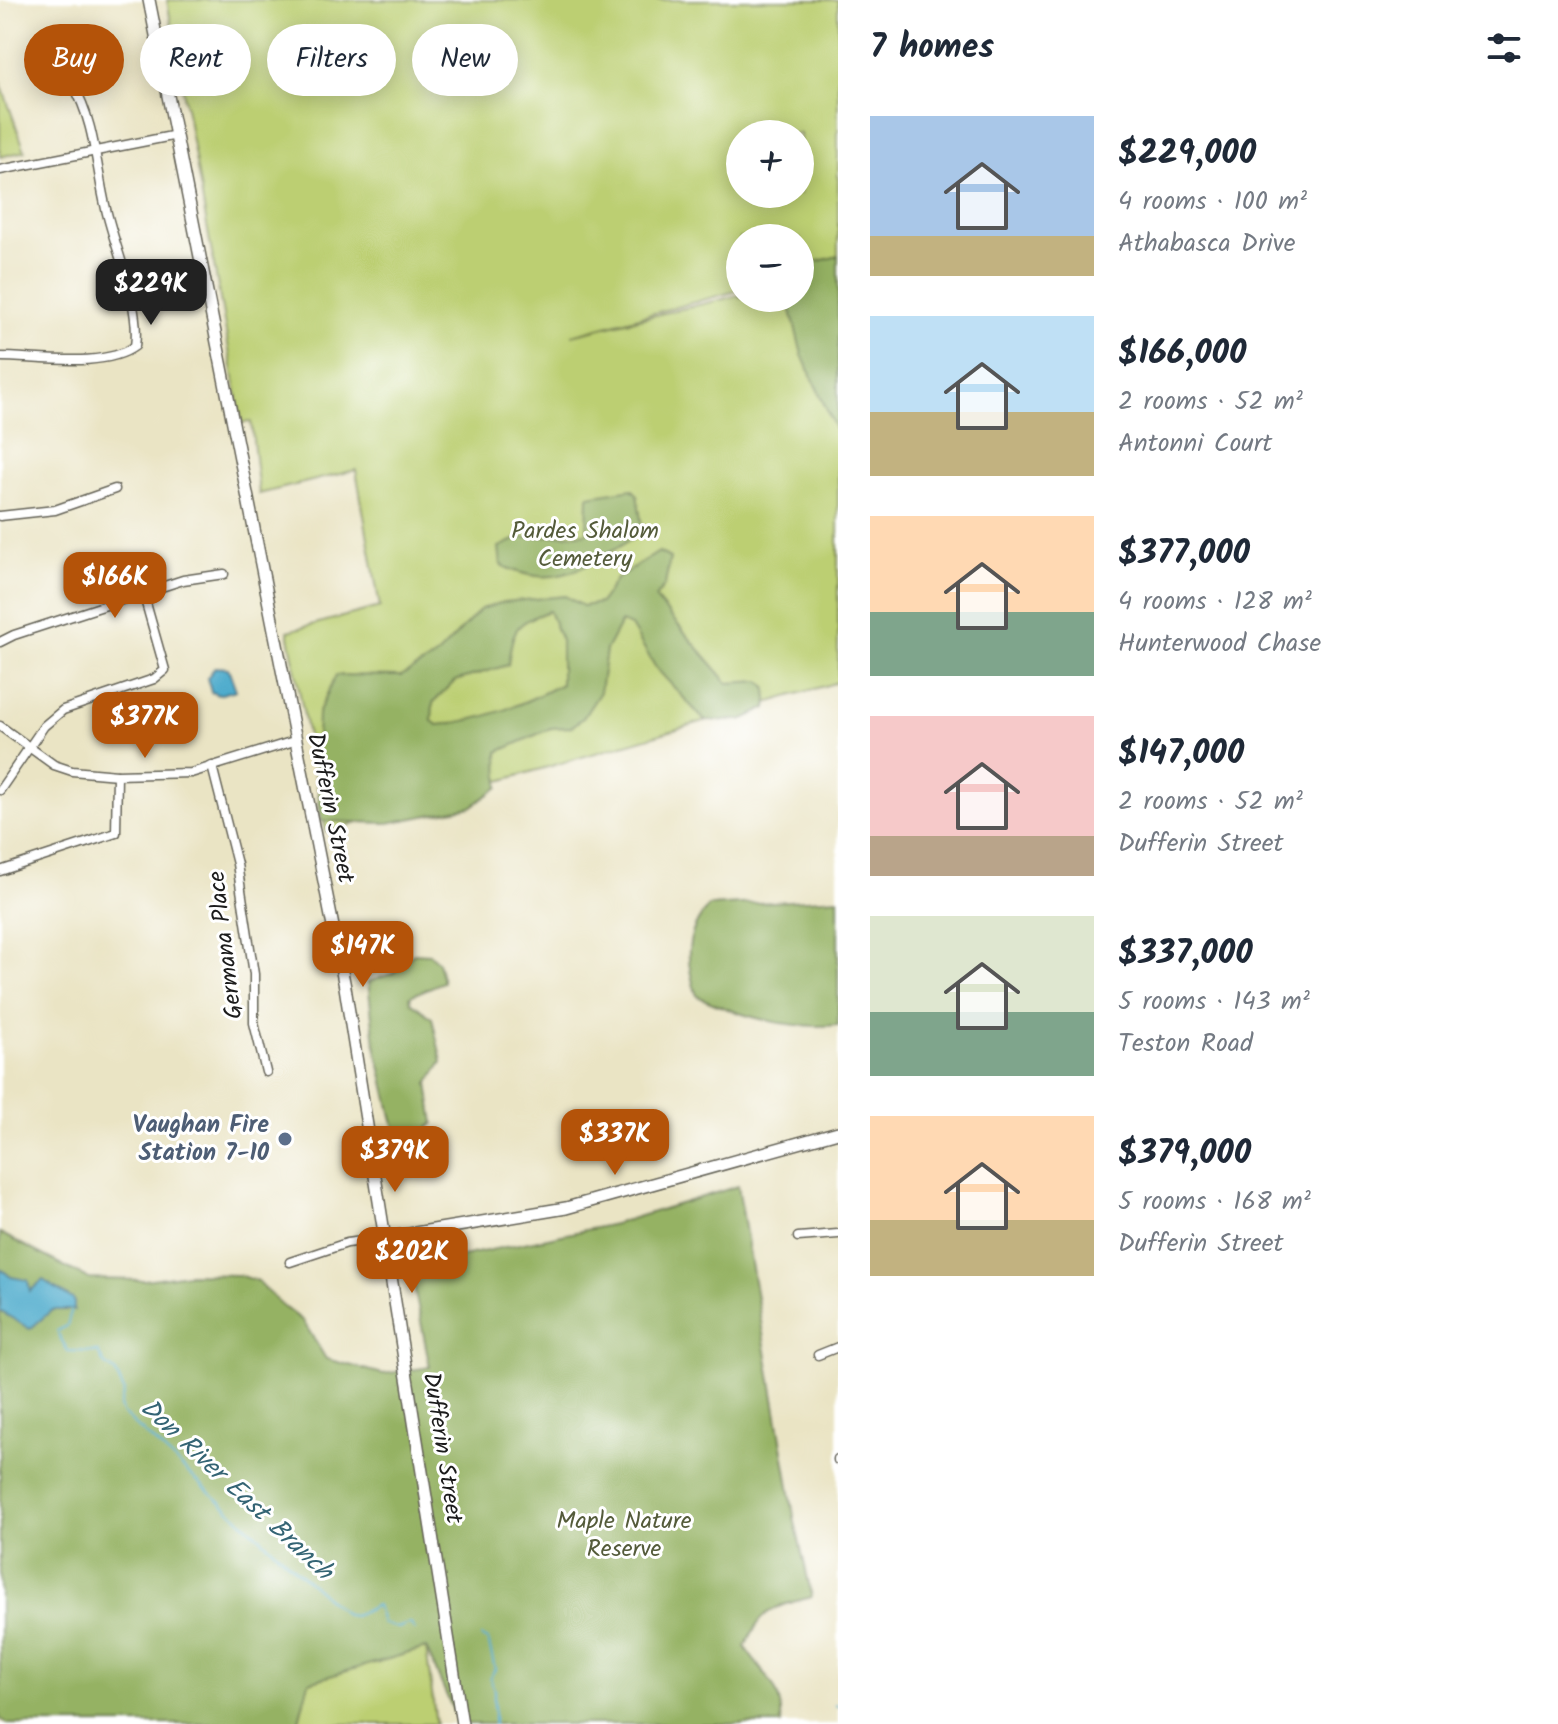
<!DOCTYPE html>
<html lang="en">
<head>
<meta charset="utf-8">
<style>
	body { margin:0; font-family:Kalam,sans-serif; background:#f2f2f3; color:#1f2937; height:100vh; display:flex; flex-direction:column; font-size:30px; white-space:nowrap }
	* { box-sizing:border-box; margin:0 }
	p { font-size:26px; color:#747a83 }
	.icon { flex:none; width:44px; height:44px; fill:none; stroke:currentColor; stroke-width:2; stroke-linecap:round; stroke-linejoin:round }
	.map { position:relative; flex:1; overflow:hidden }
	.details { display:flex; flex-direction:column; background:#fff; width:720px }
	.details>* { flex:none }
	.top-card { position:absolute; left:24px; top:24px; width:694px; height:72px; display:flex; gap:16px }
	.fabs { position:absolute; left:726px; top:120px; display:grid; gap:16px }
	.fabs a { display:grid; place-items:center; width:88px; height:88px; border-radius:50%; background:#fff; box-shadow:0 4px 20px #0003; font-size:40px }
	.price { position:absolute; translate:-50% -68px; padding:0 18px; border-radius:16px; background:#b45309; color:#fff; font-size:26px; line-height:52px; filter:drop-shadow(0 2px 4px #0008) }
	.price::after { content:''; position:absolute; left:50%; top:48px; width:24px; height:18px; margin-left:-12px; background:inherit; clip-path:polygon(0 0,100% 0,50% 100%) }
	.price.current { background:#222; color:#fff }
	ul { padding:0; list-style:none }
	li { display:flex; align-items:center; gap:24px; height:200px; padding:0 32px }
	li span { display:grid; place-items:center; flex:none; width:224px; height:160px; border-radius:0px; color:#555 }
	li>.icon { margin-inline-start:auto }
	span .icon { width:96px; height:96px; fill:#fffc; stroke-width:1 }
	li b { font-size:34px }
	h2 { display:flex; justify-content:space-between; align-items:center; height:96px; padding:0 32px; font-size:34px }
	.chip { padding:0 28px; border-radius:36px; background:#fff; box-shadow:0 4px 20px #0003; font-size:28px; line-height:72px }
	.chip.current { background:#b45309; color:#fff }
	main { display:flex; flex:1; min-height:0 }
	.map>svg:first-child { display:block }
</style>
</head>
<body>
<main>
<div class="map">
<svg width="838" height="1724" viewBox="0 0 838 1724">
	<rect width="100%" height="100%" fill="#fff"/>
	<filter id="ink" filterUnits="userSpaceOnUse"><feTurbulence type="fractalNoise" baseFrequency=".0125" numOctaves="2"/><feDisplacementMap in="SourceGraphic" scale="16" xChannelSelector="R" yChannelSelector="G"/><feConvolveMatrix kernelMatrix="1 2 1 2 8 2 1 2 1" color-interpolation-filters="sRGB"/></filter>
	<filter id="wash" filterUnits="userSpaceOnUse"><feTurbulence type="fractalNoise" baseFrequency=".006" numOctaves="4" result="noise"/><feDisplacementMap in="SourceGraphic" scale="32" xChannelSelector="R" yChannelSelector="G"/><feGaussianBlur stdDeviation="1.8" result="paint"/><feColorMatrix in="noise" values="0 0 0 0 0 0 0 0 0 0 0 0 0 0 0 0 0 1.4 0 .05"/><feComposite in="paint" operator="in"/></filter>
	<g filter="url(#wash)">
		<rect width="100%" height="100%" fill="#eae4c4"/>
		<g fill="#bccf72" stroke="#6c7647" stroke-width="2" fill-rule="evenodd">
			<path d="M 167,0 L 838,0 L 838,682 L 326,832 L 288,631 L 380,607 L 356,470 L 259,494 L 251,422 L 242,423 ZM 740,134 L 800,134 L 800,194 L 740,194 ZM 740,238 L 800,238 L 800,273 L 806,272 L 800,278 L 800,298 L 740,298 L 740,295 L 572,335 L 740,290 Z"/>
			<path d="M 0,81 L 25,151 L 0,157 Z"/>
			<path d="M 426,1648 L 436,1724 L 298,1724 L 309,1682 Z"/>
		</g>
		<g fill="#95b264" stroke="#586740" stroke-width="2" fill-rule="evenodd">
			<path d="M 838,256 L 838,435 L 802,355 L 788,298 L 800,298 L 800,278 L 815,262 Z"/>
			<path d="M 632,489 L 637,494 L 643,533 C 591,560 561,595 501,565 L 499,547 L 519,538 L 587,533 L 588,496 Z"/>
			<path d="M 659,552 L 670,558 L 665,585 L 655,598 L 728,683 L 760,681 L 767,688 L 767,708 L 742,720 L 705,721 L 656,668 L 631,626 L 621,622 L 606,650 L 600,692 L 583,718 L 571,727 L 551,728 L 498,752 L 499,787 L 471,807 L 388,823 L 321,821 L 316,768 L 318,713 L 336,675 L 401,676 L 435,657 L 481,609 L 504,602 L 565,596 L 583,606 L 600,603 L 616,579 ZM 549,611 L 561,641 L 561,684 C 520,706 484,720 438,725 L 432,721 L 433,703 L 455,681 L 508,665 C 513,628 514,624 549,611 Z"/>
			<path d="M 838,898 L 838,1025 C 788,1030 741,1017 697,996 C 685,962 684,933 709,906 Z"/>
			<path d="M 414,953 L 430,954 L 438,962 L 443,982 L 410,996 L 411,1002 L 432,1018 L 442,1062 L 428,1084 L 434,1123 L 418,1137 L 398,1142 L 375,1044 L 368,982 L 394,973 Z"/>
			<path d="M 738,1186 L 795,1522 L 812,1597 C 771,1608 764,1607 745,1647 C 763,1676 784,1687 781,1724 L 459,1724 L 426,1648 L 309,1682 L 298,1724 L 8,1724 L 0,1719 L 0,1233 L 89,1279 L 144,1280 L 188,1274 L 238,1275 L 258,1281 L 278,1302 L 303,1321 L 326,1359 L 383,1374 L 430,1367 L 410,1267 L 614,1224 Z"/>
		</g>
		<g fill="#4dabcc" stroke="#346474" stroke-width="2">
			<path d="M 215,667 L 228,668 L 236,690 L 218,695 L 211,692 L 207,678 Z"/>
			<path d="M 0,1268 L 11,1277 L 28,1280 L 30,1291 L 43,1280 L 74,1300 L 74,1310 L 52,1310 L 30,1329 L 0,1311 Z"/>
		</g>
		<g fill="none" stroke-linecap="round" stroke-linejoin="round">
			<g stroke="#4dabcc" stroke-width="2">
				<path d="M 57,1331 L 67,1326 L 71,1311"/>
				<path d="M 58,1334 L 68,1351 L 98,1352 L 104,1364 L 115,1371 L 124,1391 L 120,1406 L 122,1413 L 346,1615 L 354,1616 L 377,1605 L 382,1623 L 398,1628 L 410,1623 L 415,1630"/>
				<path d="M 481,1637 L 488,1640 L 495,1669 L 490,1678 L 494,1690 L 494,1724"/>
				<path d="M 835,1705 L 838,1706"/>
			</g>
		</g>
	</g>
	<g filter="url(#ink)">
		<g fill="none" stroke-linecap="round" stroke-linejoin="round">
			<g stroke="#646257" stroke-width="11">
				<g id="street">
					<path d="M 0,170 L 177,135"/>
					<path d="M 0,357 C 37,357 105,369 135,346 C 141,306 115,249 106,209 C 96,168 95,122 73,85"/>
					<path d="M 0,516 L 55,510 L 115,489"/>
					<path d="M 0,642 L 14,635 L 183,580 L 224,574"/>
					<path d="M 0,726 L 54,765 L 72,771 L 117,775 L 191,773 L 294,741"/>
					<path d="M 212,766 L 237,864 L 254,974 L 254,1023 L 266,1072"/>
					<path d="M 0,790 L 44,726 L 63,710 L 154,679 L 165,670 L 144,596"/>
					<path d="M 0,871 L 116,833 L 117,775"/>
					<path d="M 798,1237 L 838,1234"/>
					<path d="M 290,1262 L 347,1243 L 385,1238"/>
					<path d="M 818,1355 L 838,1347"/>
					<path d="M 838,1459 L 838,1460"/>
				</g>
			</g>
			<g stroke="#646257" stroke-width="14">
				<g id="secondary">
					<path d="M 149,0 L 345,987 L 462,1724"/>
					<path d="M 385,1238 L 566,1208 L 838,1132"/>
				</g>
			</g>
			<use href="#street" stroke="#fff" stroke-width="8"/>
			<use href="#secondary" stroke="#fff" stroke-width="11"/>
		</g>
	</g>
	<circle fill="#5c6f8a" stroke="#fff" stroke-width="3" cx="285" cy="1139" r="8"/>
	<g text-anchor="middle" dominant-baseline="central" stroke-width="6" stroke-linejoin="round" paint-order="stroke">
		<g font-size="24" fill="#545b3a" stroke="#fff">
			<text x="585" y="531">Pardes Shalom<tspan x="585" dy="28">Cemetery</tspan></text>
			<text x="624" y="1521">Maple Nature<tspan x="624" dy="28">Reserve</tspan></text>
		</g>
		<g font-size="24" fill="#1c1c1c" stroke="#fff">
			<text transform="translate(330 808) rotate(78)">Dufferin Street</text>
			<text transform="translate(226 945) rotate(-97)">Germana Place</text>
			<text transform="translate(442 1448) rotate(81)">Dufferin Street</text>
		</g>
		<g font-size="24" font-weight="bold" fill="#4e5e75" stroke="#fff" text-anchor="end">
			<text x="269" y="1125">Vaughan Fire<tspan x="269" dy="28">Station 7-10</tspan></text>
		</g>
		<g font-size="26" font-style="italic" fill="#346474" stroke="#fff">
			<text transform="translate(236 1490) rotate(43)">Don River East Branch</text>
		</g>
	</g>
</svg>
<div class="fabs">
<a>+</a>
<a>−</a>
</div>
<b class="price current" style="left:151px;top:327px">$229K</b>
<b class="price" style="left:115px;top:620px">$166K</b>
<b class="price" style="left:145px;top:760px">$377K</b>
<b class="price" style="left:363px;top:989px">$147K</b>
<b class="price" style="left:615px;top:1177px">$337K</b>
<b class="price" style="left:395px;top:1194px">$379K</b>
<b class="price" style="left:412px;top:1295px">$202K</b>
<div class="top-card">
<a class="chip current">Buy</a>
<a class="chip">Rent</a>
<a class="chip">Filters</a>
<a class="chip">New</a>
</div>
</div>
<section class="details">
<h2>7 homes<svg class="icon" aria-label="filters" viewBox="0 0 24 24"><path d="M4 7h16M4 17h16"/><circle cx="9" cy="7" r="2"/><circle cx="15" cy="17" r="2"/></svg></h2>
<ul>
<li><span style="background:linear-gradient(#a9c7e8 75%,#c2b280 0)"><svg class="icon" aria-label="home" viewBox="0 0 24 24"><path d="M3 11l9-7 9 7M6 9v11h12V9"/></svg></span><div><b>$229,000</b><p>4 rooms · 100 m²</p><p>Athabasca Drive</p></div></li>
<li><span style="background:linear-gradient(#bfe0f5 60%,#c2b280 0)"><svg class="icon" aria-label="home" viewBox="0 0 24 24"><path d="M3 11l9-7 9 7M6 9v11h12V9"/></svg></span><div><b>$166,000</b><p>2 rooms · 52 m²</p><p>Antonni Court</p></div></li>
<li><span style="background:linear-gradient(#ffd9b3 60%,#7fa58c 0)"><svg class="icon" aria-label="home" viewBox="0 0 24 24"><path d="M3 11l9-7 9 7M6 9v11h12V9"/></svg></span><div><b>$377,000</b><p>4 rooms · 128 m²</p><p>Hunterwood Chase</p></div></li>
<li><span style="background:linear-gradient(#f6c9c9 75%,#b9a48a 0)"><svg class="icon" aria-label="home" viewBox="0 0 24 24"><path d="M3 11l9-7 9 7M6 9v11h12V9"/></svg></span><div><b>$147,000</b><p>2 rooms · 52 m²</p><p>Dufferin Street</p></div></li>
<li><span style="background:linear-gradient(#dfe7d0 60%,#7fa58c 0)"><svg class="icon" aria-label="home" viewBox="0 0 24 24"><path d="M3 11l9-7 9 7M6 9v11h12V9"/></svg></span><div><b>$337,000</b><p>5 rooms · 143 m²</p><p>Teston Road</p></div></li>
<li><span style="background:linear-gradient(#ffd9b3 65%,#c2b280 0)"><svg class="icon" aria-label="home" viewBox="0 0 24 24"><path d="M3 11l9-7 9 7M6 9v11h12V9"/></svg></span><div><b>$379,000</b><p>5 rooms · 168 m²</p><p>Dufferin Street</p></div></li>
</ul>
</section>
</main>
</body>
</html>
